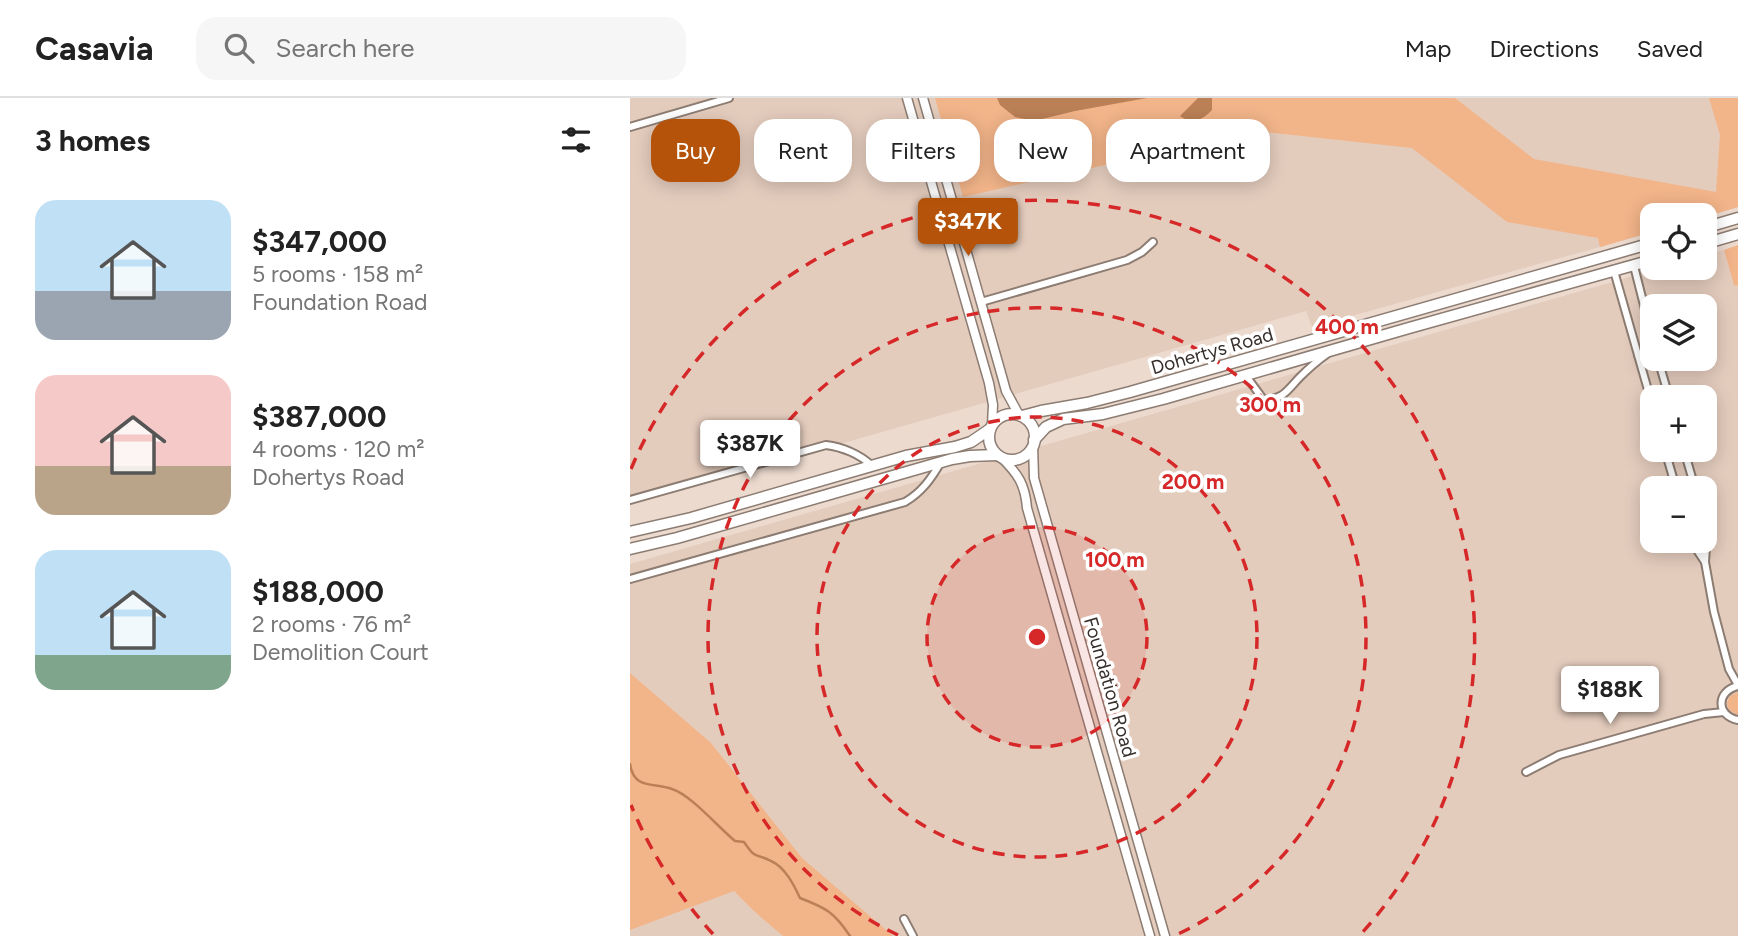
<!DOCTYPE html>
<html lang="en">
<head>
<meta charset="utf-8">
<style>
	body { margin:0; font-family:Figtree,sans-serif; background:#f6f6f6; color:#222; height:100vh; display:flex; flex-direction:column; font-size:26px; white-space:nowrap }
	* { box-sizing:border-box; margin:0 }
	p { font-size:23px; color:#767676 }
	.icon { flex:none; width:38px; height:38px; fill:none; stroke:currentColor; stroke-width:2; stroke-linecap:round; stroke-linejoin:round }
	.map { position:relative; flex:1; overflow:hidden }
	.details { display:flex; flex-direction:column; background:#fff; width:630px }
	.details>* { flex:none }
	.banner { position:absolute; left:21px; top:21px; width:665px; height:63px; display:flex; gap:14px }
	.fabs { position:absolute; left:1010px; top:105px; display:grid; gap:14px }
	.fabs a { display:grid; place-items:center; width:77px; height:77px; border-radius:14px; background:#fff; box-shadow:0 4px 18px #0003; font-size:35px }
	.price { position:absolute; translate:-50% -60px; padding:0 16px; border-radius:7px; background:#fff; color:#222; font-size:23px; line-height:46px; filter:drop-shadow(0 2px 4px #0008) }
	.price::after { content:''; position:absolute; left:50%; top:42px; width:21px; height:16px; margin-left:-10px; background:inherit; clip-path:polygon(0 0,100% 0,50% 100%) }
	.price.current { background:#b45309; color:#fff }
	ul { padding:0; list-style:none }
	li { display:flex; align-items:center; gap:21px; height:175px; padding:0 35px }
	li span { display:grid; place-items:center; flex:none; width:196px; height:140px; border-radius:21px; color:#555 }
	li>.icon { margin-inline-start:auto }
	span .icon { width:84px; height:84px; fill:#fffc; stroke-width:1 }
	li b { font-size:30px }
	h2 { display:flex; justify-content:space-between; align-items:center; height:84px; padding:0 35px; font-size:30px }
	.tag { padding:0 24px; border-radius:21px; background:#fff; box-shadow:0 4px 18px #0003; font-size:24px; line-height:63px }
	.tag.current { background:#b45309; color:#fff }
	header { display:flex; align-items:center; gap:42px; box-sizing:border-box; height:98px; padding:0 35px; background:#fff; border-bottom:2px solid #e0e0e0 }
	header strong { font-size:33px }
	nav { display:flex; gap:38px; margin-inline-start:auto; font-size:24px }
	.search { width:490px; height:63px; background:#f6f6f6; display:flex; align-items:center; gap:18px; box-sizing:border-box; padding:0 24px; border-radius:21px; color:#767676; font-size:26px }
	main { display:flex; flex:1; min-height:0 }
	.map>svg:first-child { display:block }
</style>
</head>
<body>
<header>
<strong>Casavia</strong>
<div class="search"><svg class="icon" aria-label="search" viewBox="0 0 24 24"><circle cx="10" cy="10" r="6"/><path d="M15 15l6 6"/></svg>Search here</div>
<nav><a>Map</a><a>Directions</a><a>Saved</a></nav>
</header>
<main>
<section class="details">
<h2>3 homes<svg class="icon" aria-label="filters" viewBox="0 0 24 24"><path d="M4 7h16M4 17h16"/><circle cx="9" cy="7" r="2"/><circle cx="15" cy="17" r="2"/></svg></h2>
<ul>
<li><span style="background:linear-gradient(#bfe0f5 65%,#9aa5b1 0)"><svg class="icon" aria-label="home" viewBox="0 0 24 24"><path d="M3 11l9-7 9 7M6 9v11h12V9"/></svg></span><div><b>$347,000</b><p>5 rooms · 158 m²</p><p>Foundation Road</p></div></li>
<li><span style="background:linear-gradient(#f6c9c9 65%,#b9a48a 0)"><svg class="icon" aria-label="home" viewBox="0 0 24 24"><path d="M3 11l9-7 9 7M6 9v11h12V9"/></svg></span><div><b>$387,000</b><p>4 rooms · 120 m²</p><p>Dohertys Road</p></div></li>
<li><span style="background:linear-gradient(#bfe0f5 75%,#7fa58c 0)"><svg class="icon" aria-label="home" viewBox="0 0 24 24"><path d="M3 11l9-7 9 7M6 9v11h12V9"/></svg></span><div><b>$188,000</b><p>2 rooms · 76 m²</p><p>Demolition Court</p></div></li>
</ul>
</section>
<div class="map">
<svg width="1108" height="838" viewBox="0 0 1108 838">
	<rect width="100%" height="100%" fill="#ecdacf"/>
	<g fill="#e4ccbd" fill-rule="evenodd">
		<path d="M 0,0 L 1108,0 L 1108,109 L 1075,119 L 1074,117 L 1022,117 L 1022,134 L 970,149 L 682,229 L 676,213 L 0,406 Z"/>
		<path d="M 1094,152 L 1104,186 L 1108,188 L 1108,838 L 0,838 L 0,466 L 1031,170 L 1074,170 L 1075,157 ZM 1022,208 L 1074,208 L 1074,261 L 1022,261 ZM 1022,299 L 1074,299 L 1074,352 L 1022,352 ZM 1022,390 L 1074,390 L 1074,443 L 1022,443 Z"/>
	</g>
	<g fill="#f2b489">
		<path d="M 305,0 L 825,0 L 904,61 L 1086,94 L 1090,37 L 1079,0 L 1108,0 L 1108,109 L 1075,119 L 1074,117 L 1022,117 L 1022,134 L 970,149 L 968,140 L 877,124 L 782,50 L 626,33 L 333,99 Z"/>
		<path d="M 1108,147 L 1108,188 L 1104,187 L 1094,152 Z"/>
		<path d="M 0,575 L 81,645 L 172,760 L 263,838 L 153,838 L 125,814 L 104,793 L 0,832 Z"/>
		<path d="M 1108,594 L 1108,617 L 1099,612 L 1097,605 L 1100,598 Z"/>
	</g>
	<g fill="#bb8056">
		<path d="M 367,0 L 517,0 L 445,13 L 404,23 L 385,19 L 370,7 Z"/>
		<path d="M 568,0 L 582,0 L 582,12 C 573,22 561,27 550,18 Z"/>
	</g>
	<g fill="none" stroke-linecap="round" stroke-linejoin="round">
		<path stroke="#bb8056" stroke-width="2.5" d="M 0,666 C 4,692 23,684 42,691 C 61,697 88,729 105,743 L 114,744 C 127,763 124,754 141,763 C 155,769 164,787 170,800 C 196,810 204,814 220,838"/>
		<g stroke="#8c7c72" stroke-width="10">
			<g id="street">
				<path d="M 0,29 L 99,0"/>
				<path d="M 1004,168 L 1022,239"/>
				<path d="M 984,173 L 1022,306"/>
				<path d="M 351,204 L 497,162 L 512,154 L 523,144"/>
				<path d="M 1008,257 L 1022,253"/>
				<path d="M 1028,261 L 1039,299"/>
				<path d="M 613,279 L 619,282 L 633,301 C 653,303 658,291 670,279 C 678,271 687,263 697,256"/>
				<path d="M 1035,352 L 1046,390"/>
				<path d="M 1054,352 L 1065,390"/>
				<path d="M 0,402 L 196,347 C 212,349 230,356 242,368"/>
				<path d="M 1074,426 L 1077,435 L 1075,464 L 1084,514 L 1099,571 L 1108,587"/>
				<path d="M 1061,443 L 1075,464"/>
				<path d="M 0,481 L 275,404 C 292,394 301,381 311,364"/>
				<path d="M 1108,588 C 1086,593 1086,618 1108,622"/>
				<path d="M 896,674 L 929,657 L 1074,616 L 1094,614"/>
				<path d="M 274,821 L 283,838"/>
			</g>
		</g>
		<g stroke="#8c7c72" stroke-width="11">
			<g id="secondary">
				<path d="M 277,0 L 359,285 L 363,307 L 362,327"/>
				<path d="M 293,0 L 373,282 L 376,293 L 389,317"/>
				<path d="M 403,347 L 404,380 L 535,838"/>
				<path d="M 371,359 C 388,376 395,386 397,410 L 520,838"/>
			</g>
		</g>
		<g stroke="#8c7c72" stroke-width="13">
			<g id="primary">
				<path d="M 1074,130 L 1108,120"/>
				<path d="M 1074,146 L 1108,136"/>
				<circle cx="382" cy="339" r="23"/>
				<path d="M 392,318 L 411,313 L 457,305 L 500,294 L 1022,145"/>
				<path d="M 404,342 L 416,329 L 433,321 L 473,316 L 533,301 L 779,230 L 1022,162"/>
				<path d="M 0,434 L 61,420 L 276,358 L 325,349 L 341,344 L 360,331"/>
				<path d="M 0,451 L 47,440 L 322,361 L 340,358 L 367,357"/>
			</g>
		</g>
		<use href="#street" stroke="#fff" stroke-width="6"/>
		<use href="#secondary" stroke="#fff" stroke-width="8"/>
		<use href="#primary" stroke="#fff" stroke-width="10"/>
	</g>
	<circle cx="407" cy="539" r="110" fill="#d62828" fill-opacity=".12"/>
	<g fill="none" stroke="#d62828" stroke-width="3.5" stroke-dasharray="12 9">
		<circle cx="407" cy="539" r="110"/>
		<circle cx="407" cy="539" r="220"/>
		<path d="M268 837A329 329 0 1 1 546 837"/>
		<path d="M83 836A439 439 0 0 1 1 707M1 371A439 439 0 1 1 731 836"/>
	</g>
	<g text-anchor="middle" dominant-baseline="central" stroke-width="7" stroke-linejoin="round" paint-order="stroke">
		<g font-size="19" fill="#362f2b" stroke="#fff">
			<text transform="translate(582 253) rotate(-16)">Dohertys Road</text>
			<text transform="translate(480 589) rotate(74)">Foundation Road</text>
		</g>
	</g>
	<circle cx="407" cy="539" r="10" fill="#d62828" stroke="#fff" stroke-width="3.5"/>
	<g font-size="21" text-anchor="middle" font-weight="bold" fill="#d62828" stroke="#fff" stroke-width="7" stroke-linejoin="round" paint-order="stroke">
		<text x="717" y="236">400 m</text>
		<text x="640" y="314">300 m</text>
		<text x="563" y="391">200 m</text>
		<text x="485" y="469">100 m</text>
	</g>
</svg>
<div class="fabs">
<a><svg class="icon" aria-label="locate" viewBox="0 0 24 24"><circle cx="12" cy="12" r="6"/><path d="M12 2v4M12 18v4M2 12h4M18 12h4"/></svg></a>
<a><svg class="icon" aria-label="layers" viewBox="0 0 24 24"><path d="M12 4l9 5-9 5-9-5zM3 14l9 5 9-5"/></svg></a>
<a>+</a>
<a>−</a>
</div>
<b class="price current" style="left:338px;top:160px">$347K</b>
<b class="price" style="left:120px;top:382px">$387K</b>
<b class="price" style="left:980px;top:628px">$188K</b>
<div class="banner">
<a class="tag current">Buy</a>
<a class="tag">Rent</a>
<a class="tag">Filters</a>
<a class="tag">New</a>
<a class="tag">Apartment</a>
</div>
</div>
</main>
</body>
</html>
